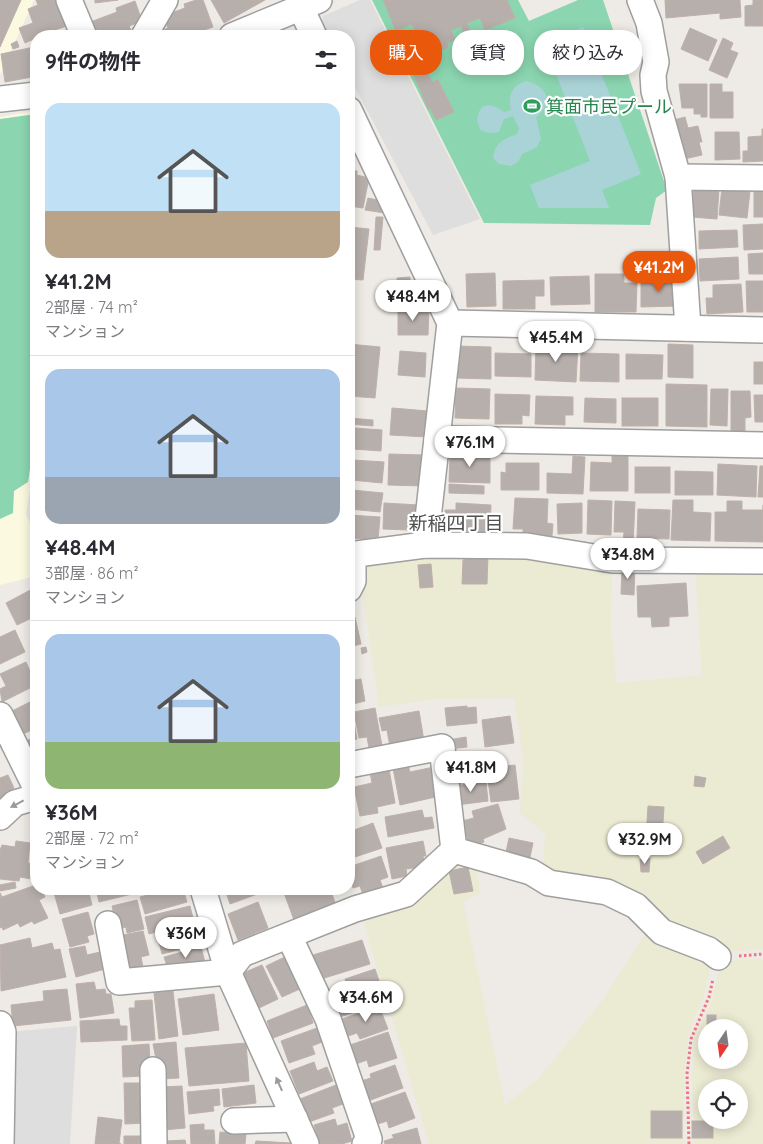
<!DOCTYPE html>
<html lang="ja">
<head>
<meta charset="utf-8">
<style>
	body { margin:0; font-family:Quicksand,"Noto Sans JP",sans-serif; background:#f7f7f7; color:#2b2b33; height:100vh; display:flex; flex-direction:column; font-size:19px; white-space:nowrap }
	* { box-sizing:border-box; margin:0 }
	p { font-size:16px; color:#7c7c81 }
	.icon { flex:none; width:28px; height:28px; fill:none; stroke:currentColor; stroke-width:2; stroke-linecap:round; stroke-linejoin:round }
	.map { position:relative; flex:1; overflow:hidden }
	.panel { position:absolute; left:30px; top:30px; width:325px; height:865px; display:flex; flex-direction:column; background:#fff; border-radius:20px; box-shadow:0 2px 12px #0003 }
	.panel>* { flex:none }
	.hud { position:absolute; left:370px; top:30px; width:318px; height:45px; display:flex; gap:10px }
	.needle { width:32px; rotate:193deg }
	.tools { position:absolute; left:698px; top:1019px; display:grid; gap:10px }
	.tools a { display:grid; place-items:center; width:50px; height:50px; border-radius:50%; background:#fff; box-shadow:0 2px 12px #0003; font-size:25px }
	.price { position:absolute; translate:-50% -42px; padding:0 11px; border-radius:18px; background:#fff; color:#222; font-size:16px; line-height:32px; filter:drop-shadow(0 1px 2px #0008) }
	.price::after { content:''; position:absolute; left:50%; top:30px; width:15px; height:11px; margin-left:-8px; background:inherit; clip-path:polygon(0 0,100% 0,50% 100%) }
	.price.active { background:#ea580c; color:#fff }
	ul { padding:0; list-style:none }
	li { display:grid; align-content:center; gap:10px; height:265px; padding:0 15px }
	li+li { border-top:1px solid #e1e1e2 }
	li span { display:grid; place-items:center; height:155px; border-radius:15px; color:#555 }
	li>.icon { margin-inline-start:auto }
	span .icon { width:90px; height:90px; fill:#fffc; stroke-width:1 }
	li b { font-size:21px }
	h2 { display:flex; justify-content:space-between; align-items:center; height:60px; padding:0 15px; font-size:21px }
	.chip { padding:0 18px; border-radius:20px; background:#fff; box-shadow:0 2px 12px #0003; font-size:18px; line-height:45px }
	.chip.active { background:#ea580c; color:#fff }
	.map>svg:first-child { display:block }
</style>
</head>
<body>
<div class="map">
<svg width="763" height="1144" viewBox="0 0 763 1144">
	<rect width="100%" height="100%" fill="#eeeae5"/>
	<g fill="#fcf9e1">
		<path d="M 0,0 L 34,0 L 0,75 Z"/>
		<path d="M 36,111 L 36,454 L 26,514 L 36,537 L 36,576 L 0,585 L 0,117 Z"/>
	</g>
	<g fill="#ebead2" fill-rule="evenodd">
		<path d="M 495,550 L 612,567 L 611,631 L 617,683 L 702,675 L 695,564 L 763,567 L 763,949 L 719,952 L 543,870 L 545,833 L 520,813 L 523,758 L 514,698 L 433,699 L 379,707 L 360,576 L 369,560 Z"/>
		<path d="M 475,852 L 480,894 L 463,901 L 505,1105 L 537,1080 L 603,1000 L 647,930 L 712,958 L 704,996 L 688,1034 L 684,1079 L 684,1144 L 429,1144 L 362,917 L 433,879 Z"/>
		<path d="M 763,959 L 763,1144 L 694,1144 L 692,1080 L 694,1039 L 711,1004 L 720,966 L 727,961 ZM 706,1028 L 739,1028 L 739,1060 L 706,1060 ZM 706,1088 L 739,1088 L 739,1120 L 706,1120 Z"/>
	</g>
	<g fill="#8bd6b0">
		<path d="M 372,0 L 518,0 L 529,21 L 578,0 L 603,0 L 667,190 L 656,198 L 650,225 L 484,223 Z"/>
		<path d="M 36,114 L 36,429 L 28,482 L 14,491 L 13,513 L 0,519 L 0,119 Z"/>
	</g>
	<g fill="#dedede">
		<path d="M 360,0 L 370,0 L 480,219 L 433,235 L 349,76 L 349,36 L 328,36 L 322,25 L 323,16 Z"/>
		<path d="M 77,1026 L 70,1144 L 7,1144 L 9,1032 Z"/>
	</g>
	<g fill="#aad3d8">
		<path d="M 583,27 L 641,174 L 602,190 L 609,208 L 539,208 L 530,185 L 590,161 L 544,43 Z"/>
		<path d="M 526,81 C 547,86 555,102 536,117 L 541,139 L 537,147 L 522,154 L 518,162 L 511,166 L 499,164 L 493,158 C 495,142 504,139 517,134 L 519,128 L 513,116 L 504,119 L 499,132 L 490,133 L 481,131 C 476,121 476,116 482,107 C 491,104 496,106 504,112 L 511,110 C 508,96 511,86 526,81 Z"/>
	</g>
	<g fill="#b7afab" stroke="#bfb0a9">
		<path d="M 0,0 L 21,0 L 0,47 Z"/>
		<path d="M 36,0 L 57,0 L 67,26 L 36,36 L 36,38 L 25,43 L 19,28 L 33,23 L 28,9 L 38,5 Z"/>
		<path d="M 95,0 L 118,0 L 95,3 Z"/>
		<path d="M 196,0 L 203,0 L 213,27 L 187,36 L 165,36 L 163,30 L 168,28 L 163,16 L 185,8 L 184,4 Z"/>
		<path d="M 211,0 L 265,0 L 224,23 Z"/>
		<path d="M 383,0 L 507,0 L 515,18 L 485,30 L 480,18 L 467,23 L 479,53 L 474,55 L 461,26 L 451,30 L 455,40 L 447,43 L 448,47 L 426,57 L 412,24 L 396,31 Z"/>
		<path d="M 665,0 L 740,0 L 741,17 L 720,19 L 720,13 L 666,18 Z"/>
		<path d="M 753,0 L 763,0 L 763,26 L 745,26 L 745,6 L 753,5 Z"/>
		<path d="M 135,1 L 142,21 L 129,26 L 132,33 L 124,36 L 98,36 L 93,21 L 117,12 L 116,8 Z"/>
		<path d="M 690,28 L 717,40 L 708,61 L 681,49 Z"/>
		<path d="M 723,38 L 733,43 L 730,50 L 738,53 L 727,78 L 709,70 Z"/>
		<path d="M 17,41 L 19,47 L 13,49 L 11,44 Z"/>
		<path d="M 34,47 L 36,64 L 30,65 L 32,77 L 5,82 L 1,54 Z"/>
		<path d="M 426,70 L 432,82 L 438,80 L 454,112 L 436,120 L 430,108 L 428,109 L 414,75 Z"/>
		<path d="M 679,84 L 707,84 L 707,117 L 701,117 L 701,114 L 694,114 L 694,108 L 682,108 Z"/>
		<path d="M 710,84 L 722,84 L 722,92 L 733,92 L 733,118 L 710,118 Z"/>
		<path d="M 685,117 L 688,128 L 698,126 L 702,142 L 699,142 L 702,155 L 680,160 L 670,121 Z"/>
		<path d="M 762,129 L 763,129 L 763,161 L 743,162 L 743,151 L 748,151 L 748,137 L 762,136 Z"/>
		<path d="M 715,132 L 739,132 L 740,159 L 715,160 Z"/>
		<path d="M 349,170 L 357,171 L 357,175 L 369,178 L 363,208 L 349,206 Z"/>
		<path d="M 694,187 L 719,189 L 717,219 L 692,217 Z"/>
		<rect x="754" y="187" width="9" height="30"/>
		<path d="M 722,188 L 750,191 L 747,218 L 719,215 Z"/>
		<path d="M 368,198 L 387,202 L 385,213 L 365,210 Z"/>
		<path d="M 376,217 L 383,217 L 380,250 L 374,250 Z"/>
		<path d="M 763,224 L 763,249 L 744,250 L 743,225 Z"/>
		<path d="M 349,227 L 369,229 L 363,280 L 349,279 Z"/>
		<path d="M 737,230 L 738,247 L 699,249 L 699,231 Z"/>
		<path d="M 763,253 L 763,274 L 749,274 L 748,254 Z"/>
		<path d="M 738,257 L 739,279 L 700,281 L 699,259 Z"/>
		<path d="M 495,273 L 496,306 L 467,307 L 466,274 Z"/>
		<path d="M 595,274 L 624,274 L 624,283 L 637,283 L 636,312 L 595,312 Z"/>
		<path d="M 589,276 L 590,304 L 551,305 L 550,277 Z"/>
		<path d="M 410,277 L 410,282 L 426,281 L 431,299 L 399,301 L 397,278 Z"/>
		<path d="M 677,279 L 678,306 L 641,307 L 641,280 Z"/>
		<path d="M 544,280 L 544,296 L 535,296 L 535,309 L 503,309 L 503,281 Z"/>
		<path d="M 746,281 L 763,281 L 763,312 L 747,312 Z"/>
		<path d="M 741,284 L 743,312 L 707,314 L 706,298 L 713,298 L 713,285 Z"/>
		<path d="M 398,309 L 429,309 L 428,335 L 398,335 Z"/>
		<path d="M 349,344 L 380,347 L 375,398 L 349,396 Z"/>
		<path d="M 536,344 L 578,346 L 576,382 L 535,380 Z"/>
		<path d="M 668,344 L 693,345 L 693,378 L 668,377 Z"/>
		<path d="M 456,346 L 491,347 L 491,379 L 456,378 Z"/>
		<path d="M 400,351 L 426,353 L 425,377 L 398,375 Z"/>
		<path d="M 495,353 L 531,354 L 531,377 L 495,376 Z"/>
		<path d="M 581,353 L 619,354 L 619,382 L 580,381 Z"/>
		<path d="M 626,354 L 663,355 L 662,379 L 626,379 Z"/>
		<rect x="754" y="362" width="9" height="22"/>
		<path d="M 666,384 L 707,385 L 707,427 L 666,426 Z"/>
		<path d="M 456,388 L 490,389 L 489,419 L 455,418 Z"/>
		<path d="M 711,389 L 728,389 L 727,426 L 710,425 Z"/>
		<path d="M 731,391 L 750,391 L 751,417 L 745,418 L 745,431 L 731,431 Z"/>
		<path d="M 495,394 L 530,395 L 529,416 L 522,415 L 522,424 L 495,424 Z"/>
		<path d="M 754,395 L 763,395 L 763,422 L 755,422 Z"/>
		<path d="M 536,396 L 573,397 L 573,415 L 565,415 L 565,425 L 535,424 Z"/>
		<path d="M 585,398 L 616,399 L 616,423 L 584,422 Z"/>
		<rect x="622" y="398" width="36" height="28"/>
		<path d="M 392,408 L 428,411 L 427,437 L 390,435 Z"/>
		<path d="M 349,418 L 373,420 L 373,426 L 349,424 Z"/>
		<path d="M 355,428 L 382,430 L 381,451 L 353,449 Z"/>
		<path d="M 450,453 L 490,454 L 490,483 L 449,482 Z"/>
		<path d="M 612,453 L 628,453 L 628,491 L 590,491 L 591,462 L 612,463 Z"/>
		<path d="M 389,454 L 424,455 L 423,486 L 388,485 Z"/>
		<path d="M 573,456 L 585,457 L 583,494 L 547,493 L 547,473 L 572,474 Z"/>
		<path d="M 353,460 L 384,462 L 382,483 L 351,480 Z"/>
		<path d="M 506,463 L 539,463 L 539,490 L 501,490 L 501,472 L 506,473 Z"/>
		<path d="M 718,464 L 757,466 L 756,497 L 717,495 Z"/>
		<path d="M 760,466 L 763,466 L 763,497 L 758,497 Z"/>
		<rect x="635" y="467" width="35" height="26"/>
		<path d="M 675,471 L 713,472 L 713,495 L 675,495 Z"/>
		<path d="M 449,484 L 484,486 L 484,494 L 449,493 Z"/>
		<path d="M 352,490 L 383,493 L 380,512 L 350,509 Z"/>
		<path d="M 515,498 L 548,499 L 547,523 L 553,524 L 552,536 L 523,535 L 523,529 L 513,529 Z"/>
		<path d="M 588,500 L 612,501 L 611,535 L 587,534 Z"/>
		<path d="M 673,500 L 693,500 L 693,512 L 711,513 L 710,541 L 671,540 Z"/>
		<path d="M 615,501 L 635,502 L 633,546 L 623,546 L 624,532 L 614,532 Z"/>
		<path d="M 727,501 L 742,501 L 742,510 L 763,510 L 763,505 L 763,542 L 715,541 L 715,512 L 727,512 Z"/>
		<path d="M 384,503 L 419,505 L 418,525 L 409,525 L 409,530 L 383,529 Z"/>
		<path d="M 456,503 L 491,505 L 490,532 L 444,530 L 445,510 L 456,510 Z"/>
		<path d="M 582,503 L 582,533 L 558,534 L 557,504 Z"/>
		<path d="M 638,509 L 670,510 L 669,539 L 637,538 Z"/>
		<path d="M 349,515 L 380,517 L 378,540 L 349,538 Z"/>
		<path d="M 488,554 L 487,584 L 462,584 L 463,560 Z"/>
		<path d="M 431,564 L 433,587 L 420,588 L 418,565 Z"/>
		<path d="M 622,566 L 635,566 L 634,595 L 621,594 Z"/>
		<path d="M 686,583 L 688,616 L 669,617 L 669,626 L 652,627 L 651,617 L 638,617 L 637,586 Z"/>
		<path d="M 36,587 L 36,616 L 17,625 L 6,603 Z"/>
		<path d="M 355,617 L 361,644 L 349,647 L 349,618 Z"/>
		<path d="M 15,630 L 25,652 L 0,664 L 0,637 Z"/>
		<path d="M 36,639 L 36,657 L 30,642 Z"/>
		<path d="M 366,647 L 367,652 L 362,654 L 361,648 Z"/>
		<path d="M 26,662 L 36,685 L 2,702 L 0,689 L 6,686 L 0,674 Z"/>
		<path d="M 361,679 L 365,701 L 349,705 L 349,681 Z"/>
		<path d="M 36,699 L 36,728 L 21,735 L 10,712 Z"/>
		<path d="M 467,706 L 467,708 L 476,707 L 477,723 L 447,726 L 445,708 Z"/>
		<path d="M 375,708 L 382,746 L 369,748 L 367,737 L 359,738 L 354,712 Z"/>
		<path d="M 352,711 L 357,739 L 349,741 L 351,751 L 349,751 L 349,712 Z"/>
		<path d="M 419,711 L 424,741 L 390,747 L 387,730 L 382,731 L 379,718 Z"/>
		<path d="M 510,716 L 514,743 L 485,747 L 482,720 Z"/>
		<path d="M 36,737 L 36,758 L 33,760 L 25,741 Z"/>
		<path d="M 466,737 L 467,747 L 449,749 L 448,740 Z"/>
		<path d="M 483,763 L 485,778 L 456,782 L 454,767 Z"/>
		<path d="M 496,764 L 497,767 L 515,765 L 519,799 L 491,802 L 486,765 Z"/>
		<path d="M 408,765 L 410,772 L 434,767 L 440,796 L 400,805 L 393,768 Z"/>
		<path d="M 389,769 L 395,803 L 377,807 L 378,813 L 360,816 L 354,787 L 372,783 L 370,772 Z"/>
		<path d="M 8,775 L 14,788 L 6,792 L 9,797 L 0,801 L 0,778 Z"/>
		<path d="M 695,776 L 706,778 L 704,787 L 694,786 Z"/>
		<path d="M 349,782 L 354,811 L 349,812 Z"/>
		<path d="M 486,782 L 488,801 L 457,805 L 454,786 Z"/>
		<path d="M 498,804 L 506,829 L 483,839 L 484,842 L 470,847 L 462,821 L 474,818 L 472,811 Z"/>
		<path d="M 648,806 L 664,807 L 661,853 L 645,852 Z"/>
		<path d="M 422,810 L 424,818 L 432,817 L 434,828 L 388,837 L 385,817 Z"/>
		<path d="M 373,823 L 382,848 L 349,859 L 349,830 L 349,832 Z"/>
		<path d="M 723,836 L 730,848 L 703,864 L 696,852 Z"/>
		<path d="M 509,838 L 533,843 L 529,862 L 505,857 Z"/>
		<path d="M 16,841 L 30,843 L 28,863 L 33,864 L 31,879 L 20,877 L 19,881 L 0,879 L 0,850 L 2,845 L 15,847 Z"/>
		<path d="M 423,841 L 426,856 L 423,856 L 424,862 L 421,862 L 422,867 L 406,869 L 407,876 L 392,879 L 386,848 Z"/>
		<path d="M 381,856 L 388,877 L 380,880 L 383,888 L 363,895 L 360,886 L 353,888 L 349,876 L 349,867 Z"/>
		<path d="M 650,858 L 649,872 L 641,872 L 640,859 Z"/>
		<path d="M 468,867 L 473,891 L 454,894 L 449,871 Z"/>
		<path d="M 15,882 L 16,888 L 0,891 L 0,885 Z"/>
		<path d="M 36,885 L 36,889 L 41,889 L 45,897 L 39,900 L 48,918 L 34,924 L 32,921 L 20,927 L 18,923 L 3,930 L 2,927 L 0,928 L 0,893 L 2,897 Z"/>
		<path d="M 53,889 L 88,889 L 92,905 L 60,914 Z"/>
		<path d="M 96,889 L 135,889 L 136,893 L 99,902 Z"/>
		<path d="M 171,889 L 183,889 L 187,902 L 145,914 L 140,897 Z"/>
		<path d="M 225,889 L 271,889 L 230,904 Z"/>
		<path d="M 287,889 L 301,889 L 302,891 L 309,889 L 330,889 L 336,905 L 294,920 L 283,890 Z"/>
		<path d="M 137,900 L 144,929 L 127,933 L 126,927 L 117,929 L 112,906 Z"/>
		<path d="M 258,902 L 268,928 L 238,940 L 228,914 Z"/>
		<path d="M 190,906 L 194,922 L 149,934 L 145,917 Z"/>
		<path d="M 88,912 L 94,934 L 87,936 L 89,942 L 70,947 L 62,919 Z"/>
		<path d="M 196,928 L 201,944 L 162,954 L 158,938 Z"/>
		<path d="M 143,931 L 149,955 L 141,957 L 143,967 L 126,971 L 120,944 L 125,943 L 123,935 Z"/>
		<path d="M 30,938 L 32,948 L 52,943 L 54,950 L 60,949 L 66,977 L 1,991 L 0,945 Z"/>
		<path d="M 362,940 L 370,964 L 321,979 L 313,955 Z"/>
		<path d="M 85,946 L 87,955 L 100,952 L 105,969 L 76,977 L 69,949 Z"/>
		<path d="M 201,947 L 206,966 L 168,969 L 164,957 Z"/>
		<path d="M 287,956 L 302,988 L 282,997 L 266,966 Z"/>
		<path d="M 262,965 L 278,999 L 259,1008 L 243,973 Z"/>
		<path d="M 375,969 L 386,1001 L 337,1018 L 330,997 L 349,991 L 345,979 Z"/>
		<path d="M 94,982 L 96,990 L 105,989 L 106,994 L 111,994 L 114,1013 L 80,1018 L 76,984 Z"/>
		<path d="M 67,989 L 71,1020 L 13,1026 L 11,1005 L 44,1001 L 43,991 Z"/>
		<path d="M 173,991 L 178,1036 L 159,1039 L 154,993 Z"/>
		<path d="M 214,994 L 219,1030 L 183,1035 L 178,999 Z"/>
		<path d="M 152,1000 L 155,1040 L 132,1041 L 129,1008 L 135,1008 L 135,1001 Z"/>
		<path d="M 307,1005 L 313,1023 L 273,1038 L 267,1021 Z"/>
		<path d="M 379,1006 L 388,1029 L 360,1039 L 357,1033 L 348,1036 L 342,1019 Z"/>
		<rect x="707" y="1015" width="9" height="9"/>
		<path d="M 119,1019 L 120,1026 L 127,1026 L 127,1040 L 81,1042 L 80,1021 Z"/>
		<path d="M 317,1028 L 322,1042 L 312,1046 L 315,1054 L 289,1063 L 281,1041 Z"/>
		<path d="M 388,1032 L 397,1058 L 369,1067 L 367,1060 L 356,1064 L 350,1045 Z"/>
		<path d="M 176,1042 L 179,1078 L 160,1079 L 153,1044 Z"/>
		<path d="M 246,1043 L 249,1081 L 189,1086 L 185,1048 Z"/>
		<path d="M 149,1044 L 150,1061 L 144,1061 L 144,1076 L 123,1077 L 122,1046 Z"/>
		<path d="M 314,1062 L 317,1071 L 327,1067 L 333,1081 L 299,1094 L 290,1071 Z"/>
		<path d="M 395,1065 L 403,1088 L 368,1101 L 361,1081 L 371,1078 L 370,1074 Z"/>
		<path d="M 124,1083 L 145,1083 L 146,1123 L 125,1124 Z"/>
		<path d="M 254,1085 L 256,1103 L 224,1107 L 222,1089 Z"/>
		<path d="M 336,1085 L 343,1104 L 332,1108 L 334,1113 L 309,1122 L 300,1099 Z"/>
		<path d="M 182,1086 L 185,1128 L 164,1130 L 161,1087 Z"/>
		<path d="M 219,1089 L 220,1105 L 213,1106 L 214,1111 L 189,1114 L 187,1092 Z"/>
		<path d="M 405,1092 L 415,1118 L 389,1128 L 387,1121 L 375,1125 L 368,1105 Z"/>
		<rect x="651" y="1111" width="31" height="27"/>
		<path d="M 98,1117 L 122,1120 L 119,1143 L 121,1144 L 95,1144 Z"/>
		<path d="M 335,1119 L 337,1126 L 347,1123 L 352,1141 L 342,1144 L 319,1144 L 314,1125 Z"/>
		<rect x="692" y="1121" width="21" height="17"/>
		<path d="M 204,1124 L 204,1130 L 214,1130 L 215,1144 L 191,1144 L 190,1125 Z"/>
		<path d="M 417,1128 L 421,1144 L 385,1144 L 384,1141 L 394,1138 L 392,1135 Z"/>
		<path d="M 220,1132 L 246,1134 L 245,1144 L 219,1144 Z"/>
		<path d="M 124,1136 L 142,1136 L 143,1144 L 124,1144 Z"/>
		<path d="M 185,1140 L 186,1144 L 166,1144 L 166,1141 Z"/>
		<path d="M 256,1141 L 291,1143 L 291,1144 L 255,1144 Z"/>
	</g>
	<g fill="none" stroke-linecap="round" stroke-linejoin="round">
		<g stroke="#9f9f9f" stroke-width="28">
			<g id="minor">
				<path d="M 69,0 L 84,36"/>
				<path d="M 640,0 L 649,23 L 656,62 L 653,75 L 654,91 L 678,177"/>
				<path d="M 301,8 L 314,36"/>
				<path d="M 144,36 L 165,0"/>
				<path d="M 232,36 L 319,0"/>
				<path d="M 0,99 L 36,95"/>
				<path d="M 349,110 L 450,323 L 425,545"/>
				<path d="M 450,323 L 763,330"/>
				<path d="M 688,328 L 678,177 L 763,178"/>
				<path d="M 437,439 L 763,445"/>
				<path d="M 349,555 L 425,545 L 527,546 L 612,560 L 763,561"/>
				<path d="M 349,589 L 353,581 L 353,555"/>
				<path d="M 0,715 L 36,788"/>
				<path d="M 0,817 L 15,803 L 36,797"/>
				<path d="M 454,850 L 531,872 L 549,883 L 607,892 L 636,906 L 662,932 L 709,950 L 718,957"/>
				<path d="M 203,889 L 228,972 L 306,1144"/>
				<path d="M 108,924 L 119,982 L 228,972 L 242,954 L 355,909 L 406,894 L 454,850 L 442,747 L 349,765"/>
				<path d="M 289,936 L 328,1019 L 369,1139 L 365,1144"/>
				<path d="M 0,1024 L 3,1032 L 1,1144"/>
				<path d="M 153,1070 L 154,1144"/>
				<path d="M 234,1121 L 295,1119"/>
			</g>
		</g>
		<g stroke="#ed7879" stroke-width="3" stroke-dasharray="2.5 2.5" stroke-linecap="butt">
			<path d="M 739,956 L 763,954"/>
			<path d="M 689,1144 L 687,1074 L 691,1039 L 709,997 L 713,979"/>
		</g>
		<use href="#minor" stroke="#fff" stroke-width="25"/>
	</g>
	<defs><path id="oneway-solid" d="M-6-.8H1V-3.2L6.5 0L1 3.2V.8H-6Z" transform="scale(1.25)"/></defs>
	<g fill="#9a9a9a">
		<use href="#oneway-solid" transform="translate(17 804) rotate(152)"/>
		<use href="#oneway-solid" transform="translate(279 1084) rotate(-114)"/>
	</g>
	<defs>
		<g id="stadium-bare" transform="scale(1.35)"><path d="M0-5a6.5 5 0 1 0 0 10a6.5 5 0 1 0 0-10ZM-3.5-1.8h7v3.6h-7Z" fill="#2e9e5b" stroke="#fff" stroke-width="2.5" paint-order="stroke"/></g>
	</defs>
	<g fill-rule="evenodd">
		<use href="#stadium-bare" x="532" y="106"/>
	</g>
	<g text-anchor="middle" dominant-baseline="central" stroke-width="4.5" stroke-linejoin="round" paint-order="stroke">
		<g font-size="18" fill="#27864d" stroke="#fff" text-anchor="start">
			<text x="546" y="106">箕面市民プール</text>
		</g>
		<g font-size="19" fill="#515151" stroke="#fff">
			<text x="456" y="523">新稲四丁目</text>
		</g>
	</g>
</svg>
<div class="tools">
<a><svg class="needle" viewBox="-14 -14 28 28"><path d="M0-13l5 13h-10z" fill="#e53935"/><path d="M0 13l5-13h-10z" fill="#7c7c81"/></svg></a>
<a><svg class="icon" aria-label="locate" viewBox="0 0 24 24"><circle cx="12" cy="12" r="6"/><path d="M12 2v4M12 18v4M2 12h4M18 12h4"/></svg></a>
</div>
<b class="price active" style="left:659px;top:293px">¥41.2M</b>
<b class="price" style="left:413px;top:322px">¥48.4M</b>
<b class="price" style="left:556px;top:363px">¥45.4M</b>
<b class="price" style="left:470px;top:468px">¥76.1M</b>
<b class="price" style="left:628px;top:580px">¥34.8M</b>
<b class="price" style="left:471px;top:793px">¥41.8M</b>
<b class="price" style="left:645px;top:865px">¥32.9M</b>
<b class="price" style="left:186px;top:959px">¥36M</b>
<b class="price" style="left:366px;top:1023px">¥34.6M</b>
<div class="hud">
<a class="chip active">購入</a>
<a class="chip">賃貸</a>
<a class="chip">絞り込み</a>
</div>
<section class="panel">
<h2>9件の物件<svg class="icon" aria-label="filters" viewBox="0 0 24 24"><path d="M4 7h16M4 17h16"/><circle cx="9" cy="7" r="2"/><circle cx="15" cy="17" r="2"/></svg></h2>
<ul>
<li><span style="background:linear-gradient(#bfe0f5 70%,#b9a48a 0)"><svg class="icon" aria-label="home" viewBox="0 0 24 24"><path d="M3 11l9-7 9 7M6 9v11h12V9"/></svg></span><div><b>¥41.2M</b><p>2部屋 · 74 m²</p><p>マンション</p></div></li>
<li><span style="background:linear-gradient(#a9c7e8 70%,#9aa5b1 0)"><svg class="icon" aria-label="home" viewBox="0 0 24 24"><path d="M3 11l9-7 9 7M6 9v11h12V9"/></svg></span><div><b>¥48.4M</b><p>3部屋 · 86 m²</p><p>マンション</p></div></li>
<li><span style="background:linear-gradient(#a9c7e8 70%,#8fb573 0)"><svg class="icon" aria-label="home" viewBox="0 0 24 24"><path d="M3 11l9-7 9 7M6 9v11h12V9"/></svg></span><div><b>¥36M</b><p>2部屋 · 72 m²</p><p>マンション</p></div></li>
</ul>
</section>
</div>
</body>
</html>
